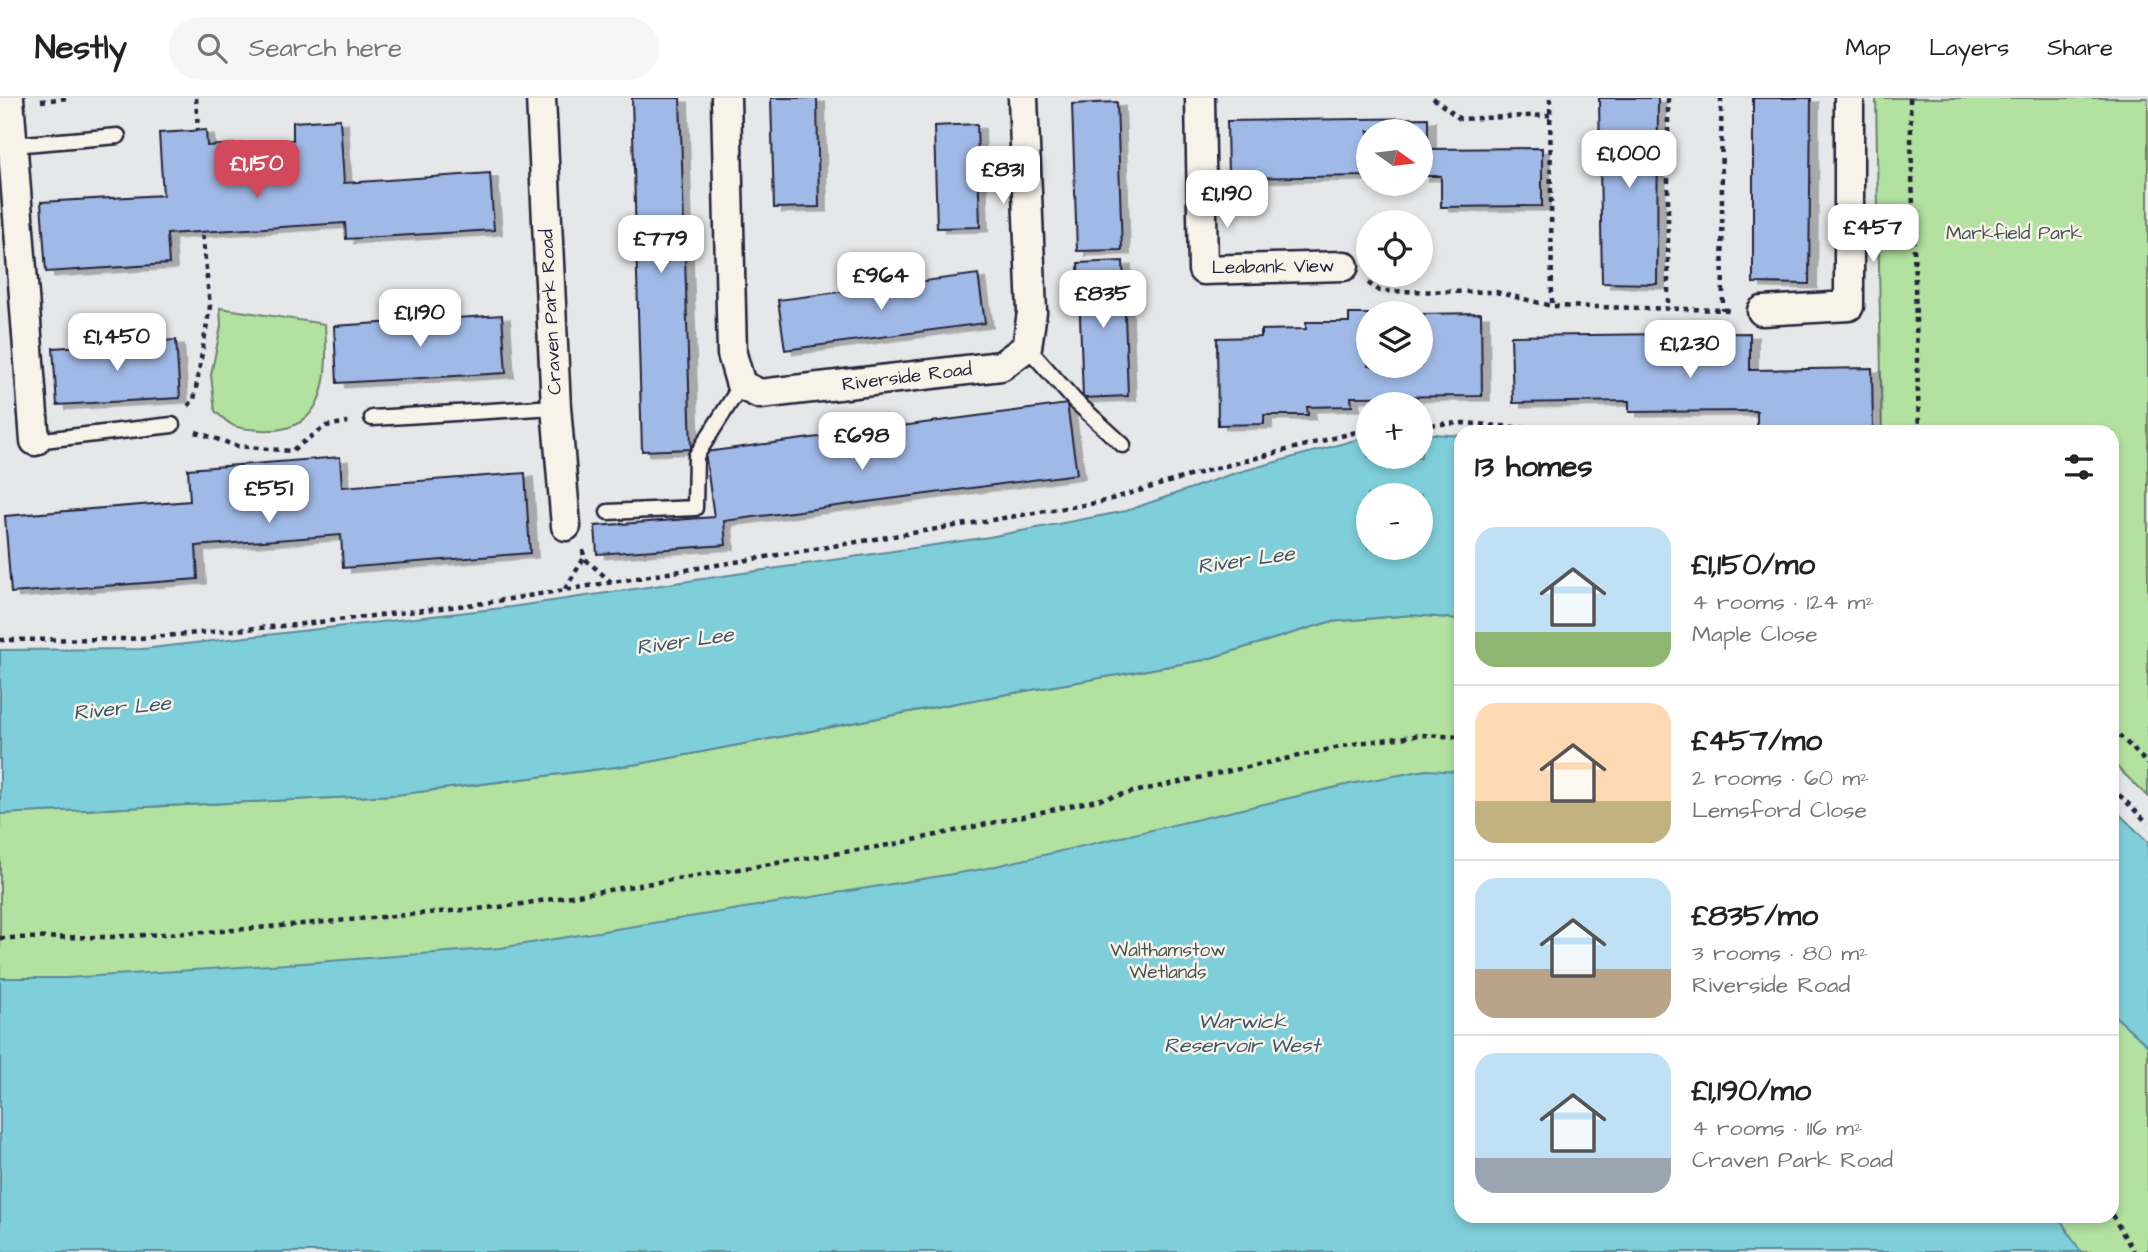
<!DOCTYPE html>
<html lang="en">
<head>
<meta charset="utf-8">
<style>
	body { margin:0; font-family:"Architects Daughter",sans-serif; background:#f6f6f6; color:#222; height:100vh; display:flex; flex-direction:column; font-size:26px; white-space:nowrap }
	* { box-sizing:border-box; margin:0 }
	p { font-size:23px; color:#767676 }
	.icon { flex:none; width:38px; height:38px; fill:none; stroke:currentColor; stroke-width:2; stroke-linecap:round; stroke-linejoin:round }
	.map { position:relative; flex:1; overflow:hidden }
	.details { position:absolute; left:1454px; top:327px; width:665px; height:798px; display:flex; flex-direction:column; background:#fff; border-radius:21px; box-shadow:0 4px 10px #0003 }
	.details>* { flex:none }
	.needle { width:46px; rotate:104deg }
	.fabs { position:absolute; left:1356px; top:21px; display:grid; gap:14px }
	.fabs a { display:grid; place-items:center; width:77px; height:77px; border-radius:50%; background:#fff; box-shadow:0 4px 10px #0003; font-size:35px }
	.price { position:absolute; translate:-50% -60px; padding:0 16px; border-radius:14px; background:#fff; color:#222; font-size:23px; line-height:46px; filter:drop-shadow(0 2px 4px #0008) }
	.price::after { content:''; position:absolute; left:50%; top:42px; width:21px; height:16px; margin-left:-10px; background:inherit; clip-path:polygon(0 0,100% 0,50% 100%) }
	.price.on { background:#d1495b; color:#fff }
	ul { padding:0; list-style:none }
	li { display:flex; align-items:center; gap:21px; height:175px; padding:0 21px }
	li+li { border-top:2px solid #e0e0e0 }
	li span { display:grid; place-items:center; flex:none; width:196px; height:140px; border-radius:21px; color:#555 }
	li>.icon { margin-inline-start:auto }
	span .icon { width:84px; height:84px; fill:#fffc; stroke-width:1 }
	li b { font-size:30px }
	h2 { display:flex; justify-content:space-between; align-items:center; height:84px; padding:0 21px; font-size:30px }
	header { display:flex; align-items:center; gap:42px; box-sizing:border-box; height:98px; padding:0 35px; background:#fff; border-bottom:2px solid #e0e0e0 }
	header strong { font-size:33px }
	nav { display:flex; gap:38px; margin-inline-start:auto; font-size:24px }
	.search { width:490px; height:63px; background:#f6f6f6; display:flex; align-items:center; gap:18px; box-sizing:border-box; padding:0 24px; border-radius:38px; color:#767676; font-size:26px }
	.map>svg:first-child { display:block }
</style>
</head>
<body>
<header>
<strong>Nestly</strong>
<div class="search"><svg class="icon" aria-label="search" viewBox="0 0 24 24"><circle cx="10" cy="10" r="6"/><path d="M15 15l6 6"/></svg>Search here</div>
<nav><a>Map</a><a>Layers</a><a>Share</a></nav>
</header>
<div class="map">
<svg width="2148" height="1154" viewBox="0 0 2148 1154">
	<defs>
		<filter id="shadow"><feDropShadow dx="8" dy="4.5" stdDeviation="0" flood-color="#0004"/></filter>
	</defs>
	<rect width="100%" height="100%" fill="#e6e7e8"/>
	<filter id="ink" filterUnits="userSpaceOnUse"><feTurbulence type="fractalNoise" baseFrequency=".0143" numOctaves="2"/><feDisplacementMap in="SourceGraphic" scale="14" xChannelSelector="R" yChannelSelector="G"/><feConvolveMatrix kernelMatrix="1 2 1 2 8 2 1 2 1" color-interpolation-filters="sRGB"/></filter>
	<g filter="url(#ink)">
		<g fill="#b2e1a0" stroke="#6a826e" stroke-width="2">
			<path d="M 1876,0 L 2148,0 L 2148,699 L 2112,664 L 2112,334 L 1882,334 Z"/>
			<path d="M 220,210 L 325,226 C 328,275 329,336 262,332 C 236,330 235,332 215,313 L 211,277 L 221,228 Z"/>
			<path d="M 1412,517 L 1461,521 L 1461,1118 L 2112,1118 L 2112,915 L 2148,948 L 2148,1154 L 0,1154 L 0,716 L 395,697 L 639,666 L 956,605 L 1204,562 L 1329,524 Z"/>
		</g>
		<g fill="#7fcfda" stroke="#5a8a9a" stroke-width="2" fill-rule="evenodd">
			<path d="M 1421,335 L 1461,338 L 1461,521 L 1412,517 L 1329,524 L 1204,562 L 956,605 L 639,666 L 395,697 L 0,716 L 0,552 L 142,551 L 511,509 L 989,439 L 1126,413 L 1232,376 L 1359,341 L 1368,339 L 1368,359 L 1421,359 ZM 1368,397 L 1421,397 L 1421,450 L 1368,450 Z"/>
			<path d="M 1426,672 L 1461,674 L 1461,1118 L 2058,1118 L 2081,1154 L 0,1154 L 0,880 L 66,880 L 303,865 L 500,850 L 983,771 L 1350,686 Z"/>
			<path d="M 2112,709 L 2148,744 L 2148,948 L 2112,915 Z"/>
		</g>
		<g fill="#a0b9e6" stroke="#22223b" stroke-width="2" filter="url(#shadow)">
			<path d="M 632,0 L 680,0 L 691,351 L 642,353 Z"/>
			<path d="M 771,0 L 817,0 L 819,109 L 774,110 Z"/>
			<path d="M 1599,0 L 1658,0 L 1657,186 L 1602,185 Z"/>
			<path d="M 1753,0 L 1811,0 L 1809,186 L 1753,185 Z"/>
			<path d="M 1117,4 L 1122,152 L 1077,153 L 1072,6 Z"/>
			<path d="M 1428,20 L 1428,51 L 1542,50 L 1542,108 L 1441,109 L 1441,78 L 1421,78 L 1421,33 L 1368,33 L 1368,78 L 1228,80 L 1227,23 Z"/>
			<path d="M 340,21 L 344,85 L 490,75 L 494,132 L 346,141 L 345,125 L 167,136 L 169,166 L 46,174 L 41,104 L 163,97 L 159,35 L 206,32 L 207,48 L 293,42 L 293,24 Z"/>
			<path d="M 977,26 L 980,129 L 937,130 L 934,28 Z"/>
			<path d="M 1123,163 L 1128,298 L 1083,300 L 1078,165 Z"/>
			<path d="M 978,176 L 985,225 L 785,252 L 778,202 Z"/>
			<path d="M 1481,215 L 1482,298 L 1351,299 L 1352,308 L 1307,309 L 1308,317 L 1264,317 L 1264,326 L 1218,327 L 1217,240 L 1261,239 L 1261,232 L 1306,231 L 1306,224 L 1349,224 L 1349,216 L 1368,216 L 1368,268 L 1421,268 L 1421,216 Z"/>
			<path d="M 502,217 L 506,275 L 337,285 L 334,228 Z"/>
			<path d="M 1750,235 L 1750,272 L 1872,270 L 1873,334 L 1757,334 L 1757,313 L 1629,314 L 1629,303 L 1513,305 L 1511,238 Z"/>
			<path d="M 176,242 L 180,300 L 57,307 L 53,250 Z"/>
			<path d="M 1067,306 L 1077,376 L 724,423 L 726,447 L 597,456 L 595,428 L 714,419 L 705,354 Z"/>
			<path d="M 340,359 L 342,389 L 525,375 L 530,455 L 343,470 L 341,437 L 196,448 L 198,481 L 11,495 L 5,418 L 190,403 L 188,371 Z"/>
		</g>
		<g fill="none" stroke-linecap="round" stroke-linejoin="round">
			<g stroke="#22223b" stroke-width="19">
				<g id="lane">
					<path d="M 13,47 L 118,38"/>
					<path d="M 1027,249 L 1075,303 L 1123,347"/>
					<path d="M 372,320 L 556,309"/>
					<path d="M 35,343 L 172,327"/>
					<path d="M 608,414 L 695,410 L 696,358 L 741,287"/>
				</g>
			</g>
			<g stroke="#22223b" stroke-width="33">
				<g id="street">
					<path d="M 9,0 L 35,343"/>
					<path d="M 541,0 L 556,309 L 566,428"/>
					<path d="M 726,0 L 732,256 L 741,287 L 760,296 L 1001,268 L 1027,249 L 1032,214 L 1023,0"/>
					<path d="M 1200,0 L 1203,172 L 1344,168"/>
					<path d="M 1762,213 L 1849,208 L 1849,0"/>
				</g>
			</g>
			<g stroke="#22223b" stroke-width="4.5" stroke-dasharray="5 5" stroke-linecap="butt">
				<path d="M 196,0 L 198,32"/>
				<path d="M 1433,0 L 1460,21 L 1550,17"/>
				<path d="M 1550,0 L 1552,208"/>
				<path d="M 1668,0 L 1668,211"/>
				<path d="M 1721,0 L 1723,212"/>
				<path d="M 1910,0 L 1919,334"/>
				<path d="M 41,3 L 68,0"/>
				<path d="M 1368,185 L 1380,193 L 1496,194 L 1552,208 L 1730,212"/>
				<path d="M 188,308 L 194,302 L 210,208 L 202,134"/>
				<path d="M 1421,327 L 1464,325 L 1576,334"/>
				<path d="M 196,334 L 237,348 L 291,353 L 326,328 L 348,324"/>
				<path d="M 583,452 L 584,460 L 611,484"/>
				<path d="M 565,491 L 584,460"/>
				<path d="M 0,542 L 128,541 L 294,527 L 485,505 L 1101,404 L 1213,371 L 1368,331"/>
				<path d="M 2112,630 L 2148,666"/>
				<path d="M 2112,690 L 2148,725"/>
				<path d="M 0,840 L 108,839 L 222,833 L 509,808 L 895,746 L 1358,645 L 1422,637 L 1461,639"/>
				<path d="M 2112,1117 L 2134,1154"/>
			</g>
			<use href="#lane" stroke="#f7f3e8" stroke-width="14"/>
			<use href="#street" stroke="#f7f3e8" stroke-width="28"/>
		</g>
	</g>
	<g text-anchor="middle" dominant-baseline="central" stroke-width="5" stroke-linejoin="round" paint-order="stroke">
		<g font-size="19" fill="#465254" stroke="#f7f3e8">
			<text x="2014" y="135">Markfield Park</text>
			<text x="1168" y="852">Walthamstow<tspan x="1168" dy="22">Wetlands</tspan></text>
		</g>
		<g font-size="19" fill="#22223b" stroke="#f7f3e8">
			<text transform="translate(1273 169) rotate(-1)">Leabank View</text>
			<text transform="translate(551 214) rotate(-93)">Craven Park Road</text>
			<text transform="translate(907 279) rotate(-7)">Riverside Road</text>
		</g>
		<g font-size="21" font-style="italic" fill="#3e566b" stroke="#f7f3e8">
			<text transform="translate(1246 462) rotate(-8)">River Lee</text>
			<text transform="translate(685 543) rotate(-8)">River Lee</text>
			<text transform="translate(122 610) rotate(-6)">River Lee</text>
			<text x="1242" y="923">Warwick<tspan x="1242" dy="24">Reservoir West</tspan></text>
		</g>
	</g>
</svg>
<div class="fabs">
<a><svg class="needle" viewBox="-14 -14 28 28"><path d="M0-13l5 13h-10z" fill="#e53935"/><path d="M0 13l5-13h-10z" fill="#767676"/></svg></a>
<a><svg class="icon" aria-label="locate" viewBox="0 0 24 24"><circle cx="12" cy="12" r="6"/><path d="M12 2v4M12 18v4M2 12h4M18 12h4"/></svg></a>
<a><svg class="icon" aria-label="layers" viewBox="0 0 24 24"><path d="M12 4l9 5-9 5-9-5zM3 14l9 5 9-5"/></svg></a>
<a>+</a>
<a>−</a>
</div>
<b class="price" style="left:1629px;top:92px">£1,000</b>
<b class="price on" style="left:257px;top:102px">£1,150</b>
<b class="price" style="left:1003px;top:108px">£831</b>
<b class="price" style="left:1227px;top:132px">£1,190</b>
<b class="price" style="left:1873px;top:166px">£457</b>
<b class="price" style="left:661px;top:177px">£779</b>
<b class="price" style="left:881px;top:214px">£964</b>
<b class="price" style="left:1103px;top:232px">£835</b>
<b class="price" style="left:420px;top:251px">£1,190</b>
<b class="price" style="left:117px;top:275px">£1,450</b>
<b class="price" style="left:1690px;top:282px">£1,230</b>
<b class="price" style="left:862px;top:374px">£698</b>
<b class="price" style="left:269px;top:427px">£551</b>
<section class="details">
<h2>13 homes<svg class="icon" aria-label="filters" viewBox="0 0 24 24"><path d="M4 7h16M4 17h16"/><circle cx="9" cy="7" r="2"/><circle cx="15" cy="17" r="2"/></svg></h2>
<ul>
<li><span style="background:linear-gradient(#bfe0f5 75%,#8fb573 0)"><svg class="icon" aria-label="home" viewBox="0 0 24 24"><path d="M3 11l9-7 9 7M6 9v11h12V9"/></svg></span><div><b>£1,150/mo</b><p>4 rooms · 124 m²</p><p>Maple Close</p></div></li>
<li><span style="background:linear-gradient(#ffd9b3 70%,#c2b280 0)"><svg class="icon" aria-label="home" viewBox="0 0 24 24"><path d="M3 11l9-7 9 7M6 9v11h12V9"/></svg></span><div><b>£457/mo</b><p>2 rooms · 60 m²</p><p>Lemsford Close</p></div></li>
<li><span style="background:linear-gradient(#bfe0f5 65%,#b9a48a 0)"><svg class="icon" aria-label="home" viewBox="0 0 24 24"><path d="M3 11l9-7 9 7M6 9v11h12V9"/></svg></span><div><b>£835/mo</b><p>3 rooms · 80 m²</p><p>Riverside Road</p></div></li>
<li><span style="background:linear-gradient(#bfe0f5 75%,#9aa5b1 0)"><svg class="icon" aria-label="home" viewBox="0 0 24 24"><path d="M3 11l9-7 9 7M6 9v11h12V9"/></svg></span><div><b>£1,190/mo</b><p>4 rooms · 116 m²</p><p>Craven Park Road</p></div></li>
</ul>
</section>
</div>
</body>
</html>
